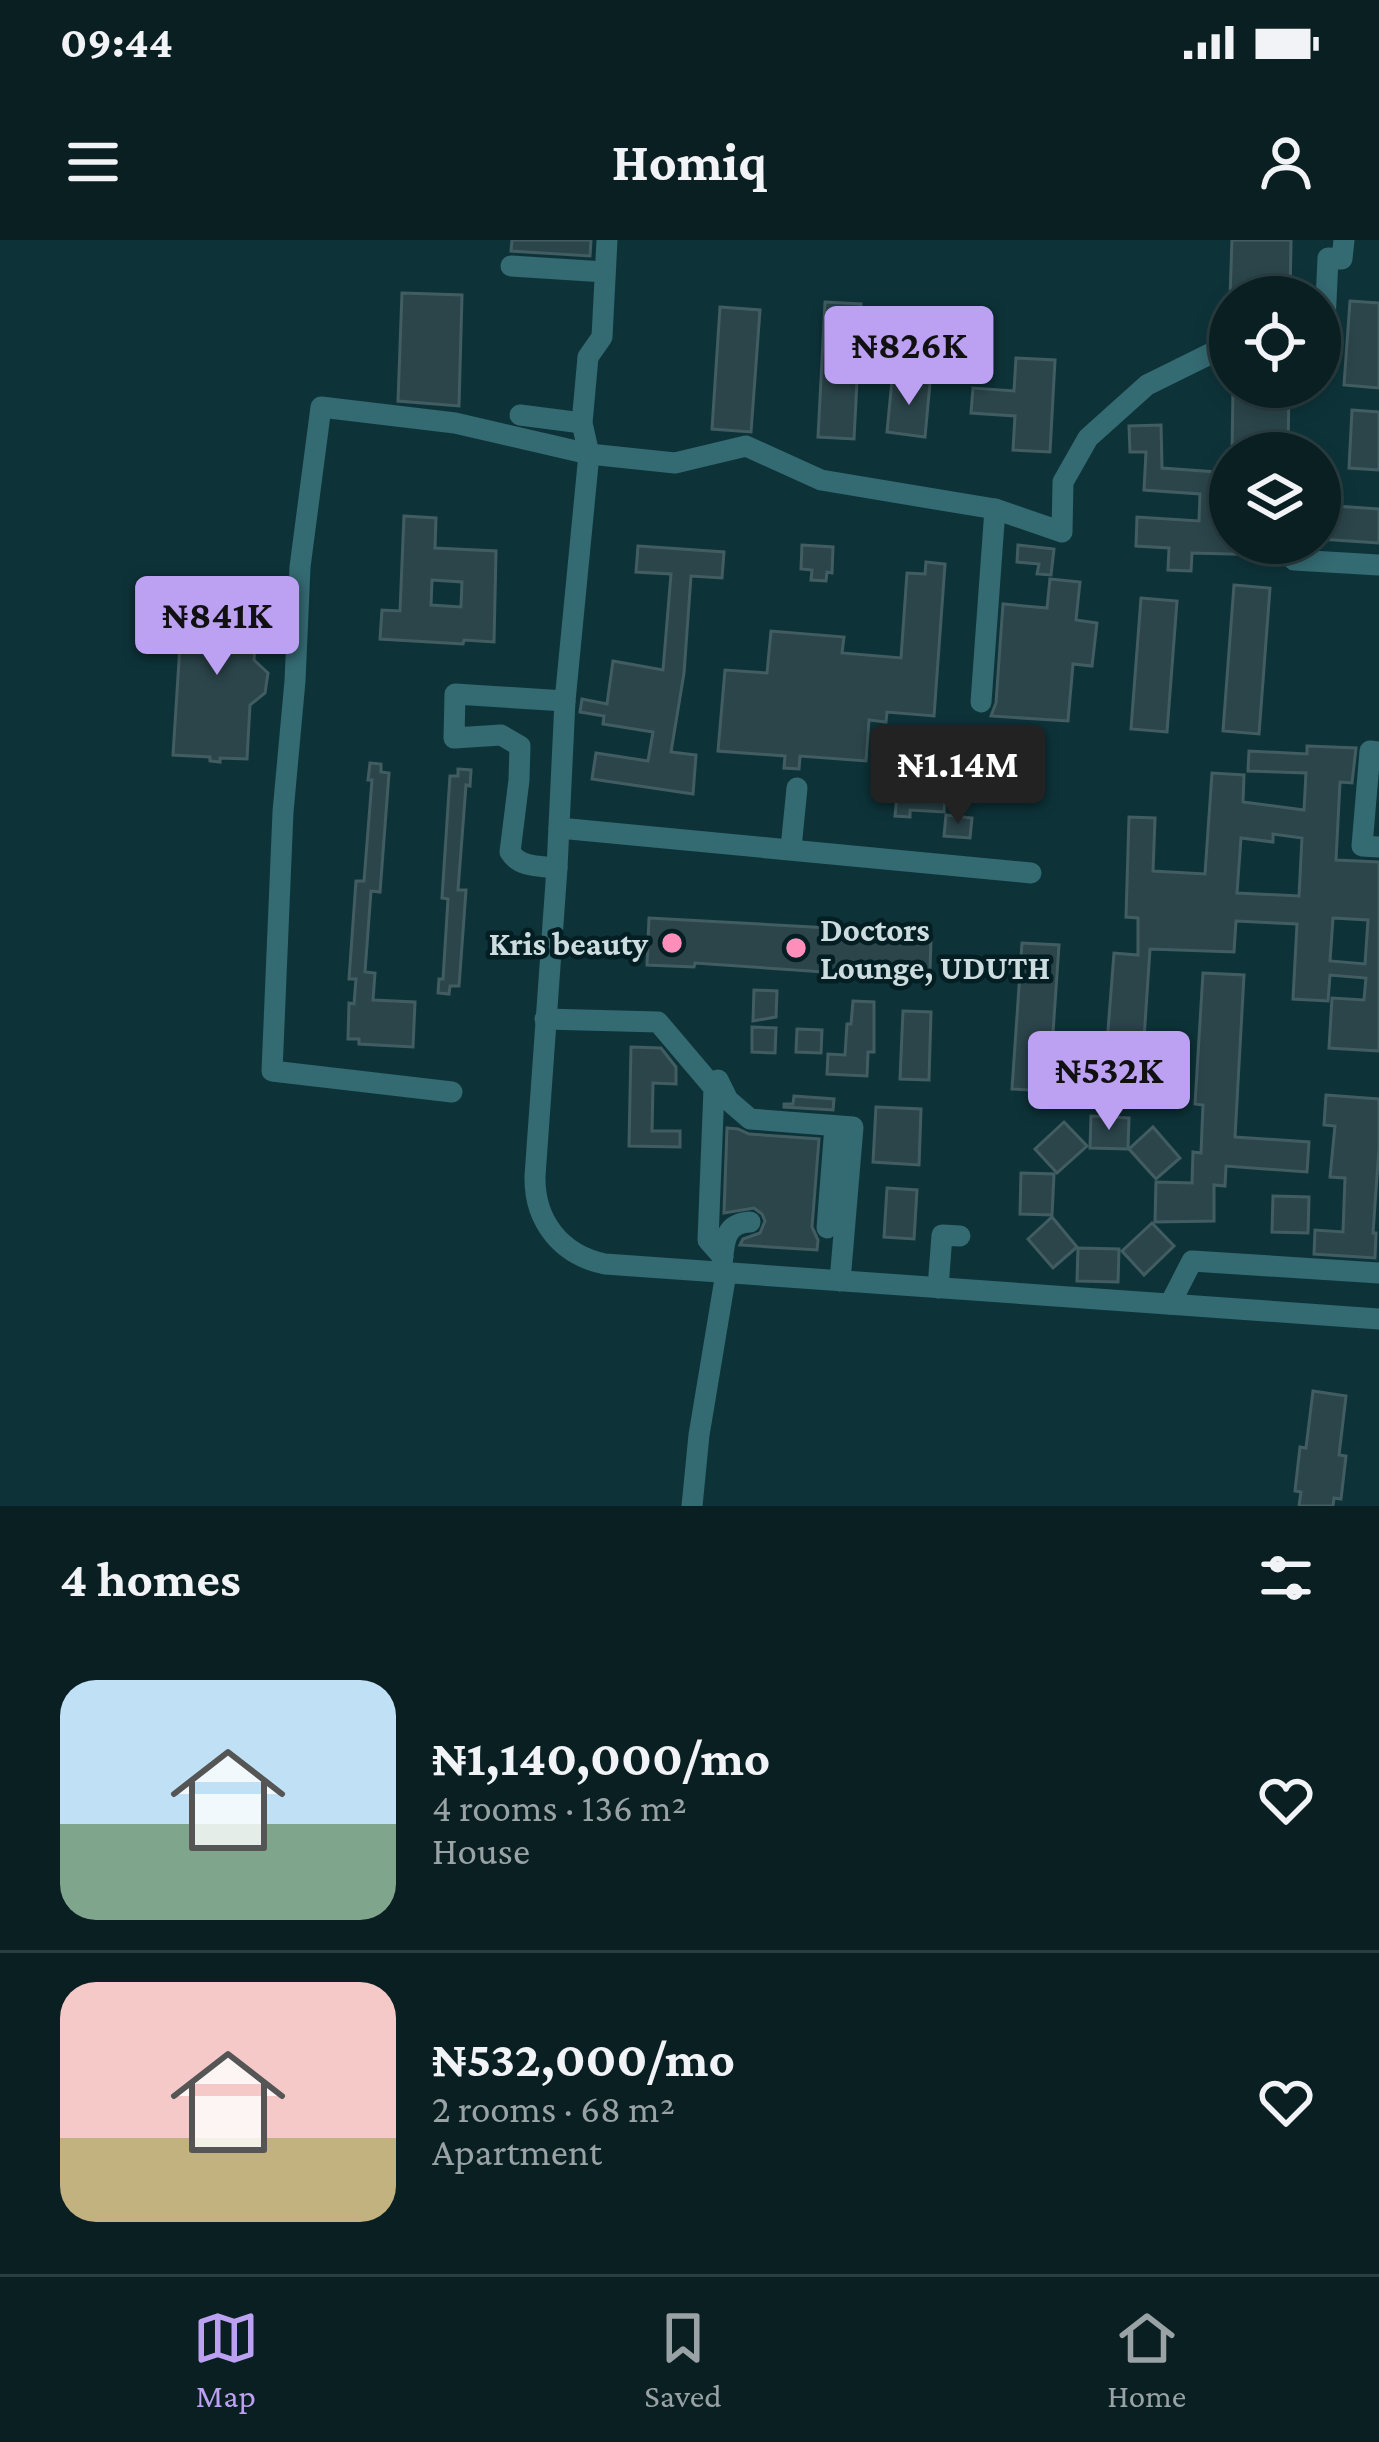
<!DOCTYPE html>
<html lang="en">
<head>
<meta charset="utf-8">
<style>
	body { margin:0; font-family:"Crimson Pro",serif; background:#182c2f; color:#f1f3f6; height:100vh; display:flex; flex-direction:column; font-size:45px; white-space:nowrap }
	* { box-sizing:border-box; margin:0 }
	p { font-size:39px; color:#99a2a5 }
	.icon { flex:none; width:66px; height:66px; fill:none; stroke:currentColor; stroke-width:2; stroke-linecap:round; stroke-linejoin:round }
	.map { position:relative; height:1266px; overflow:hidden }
	.sheet { display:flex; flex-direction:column; background:#0a1f22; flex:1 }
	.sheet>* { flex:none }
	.fabs { position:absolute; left:1209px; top:36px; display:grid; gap:24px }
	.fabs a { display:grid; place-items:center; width:132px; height:132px; border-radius:50%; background:#0a1f22; box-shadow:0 6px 18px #0003,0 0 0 3px #2a3d40; font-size:60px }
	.price { position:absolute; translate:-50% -102px; padding:0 27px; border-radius:12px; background:#bca0f2; color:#111; font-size:39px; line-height:78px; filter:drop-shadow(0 3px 6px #0008) }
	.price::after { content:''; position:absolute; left:50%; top:72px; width:36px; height:27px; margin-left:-18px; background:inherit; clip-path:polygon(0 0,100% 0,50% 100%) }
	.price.selected { background:#222; color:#fff }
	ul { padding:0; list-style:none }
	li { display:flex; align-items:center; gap:36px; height:300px; padding:0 60px }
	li+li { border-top:3px solid #2a3d40 }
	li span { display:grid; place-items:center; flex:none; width:336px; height:240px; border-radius:36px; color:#555 }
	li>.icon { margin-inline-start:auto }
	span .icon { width:144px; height:144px; fill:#fffc; stroke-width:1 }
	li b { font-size:51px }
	h2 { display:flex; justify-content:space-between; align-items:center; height:144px; padding:0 60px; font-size:51px }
	.status { display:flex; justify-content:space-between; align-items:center; height:84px; padding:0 60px; background:#0a1f22; direction:ltr }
	.status svg { height:33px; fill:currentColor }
	header { display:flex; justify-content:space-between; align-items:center; height:156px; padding:0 60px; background:#0a1f22; font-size:54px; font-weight:700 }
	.tabs { display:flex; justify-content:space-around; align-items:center; height:168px; border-top:3px solid #2a3d40; background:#0a1f22; font-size:33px; color:#99a2a5 }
	.tabs a { display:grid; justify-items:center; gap:6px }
	.tabs .selected { color:#bca0f2 }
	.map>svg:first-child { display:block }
</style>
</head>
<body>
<div class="status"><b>09:44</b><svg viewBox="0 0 49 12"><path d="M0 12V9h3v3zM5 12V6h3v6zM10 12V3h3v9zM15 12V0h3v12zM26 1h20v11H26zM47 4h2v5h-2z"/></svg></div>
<header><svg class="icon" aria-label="menu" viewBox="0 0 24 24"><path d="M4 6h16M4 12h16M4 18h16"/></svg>Homiq<svg class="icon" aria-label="person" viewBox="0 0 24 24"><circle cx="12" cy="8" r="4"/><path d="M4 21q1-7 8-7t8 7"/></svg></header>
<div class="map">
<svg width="1379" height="1266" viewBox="0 0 1379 1266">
	<rect width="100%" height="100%" fill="#0e292d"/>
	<path fill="#0d3339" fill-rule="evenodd" d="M 0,0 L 1379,0 L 1379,1266 L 0,1266 ZM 1230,57 L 1320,57 L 1320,147 L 1230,147 ZM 1230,213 L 1320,213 L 1320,303 L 1230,303 Z"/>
	<g fill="#2b454a" stroke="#425d62" stroke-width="3" fill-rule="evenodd">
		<path d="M 512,0 L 591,0 L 590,16 L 511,11 Z"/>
		<path d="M 1232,0 L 1291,0 L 1290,57 L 1230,57 Z"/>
		<path d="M 402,53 L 462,55 L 459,166 L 398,161 Z"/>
		<path d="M 1350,61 L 1379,63 L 1379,148 L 1344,145 Z"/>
		<path d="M 825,62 L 861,64 L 854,199 L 818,197 Z"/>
		<path d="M 720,67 L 760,70 L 751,192 L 712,189 Z"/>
		<path d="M 1016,118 L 1055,120 L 1050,212 L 1013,210 L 1015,176 L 971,173 L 973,148 L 1014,151 Z"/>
		<path d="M 892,140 L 930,143 L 925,197 L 887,192 Z"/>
		<path d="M 1233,147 L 1289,147 L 1288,213 L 1232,213 Z"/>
		<path d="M 1352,170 L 1379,172 L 1379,230 L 1349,228 Z"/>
		<path d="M 1161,185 L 1162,228 L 1230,233 L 1230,303 L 1268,303 L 1268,315 L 1192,313 L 1191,331 L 1168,330 L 1169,308 L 1136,306 L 1137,277 L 1199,281 L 1200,254 L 1144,250 L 1146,212 L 1130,212 L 1129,186 Z"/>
		<path d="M 1320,256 L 1336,257 L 1336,266 L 1379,269 L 1379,303 L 1320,299 Z"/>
		<path d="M 404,276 L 436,278 L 435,308 L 496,311 L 494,402 L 464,400 L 463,404 L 380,399 L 382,370 L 400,371 ZM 432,340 L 462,342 L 461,367 L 431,365 Z"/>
		<path d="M 802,305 L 833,307 L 832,333 L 827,332 L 826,341 L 811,340 L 812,330 L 801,329 Z"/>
		<path d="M 1018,305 L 1054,309 L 1051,335 L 1037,334 L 1039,324 L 1017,322 Z"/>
		<path d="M 638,306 L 724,312 L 722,338 L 691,336 L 684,433 L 671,512 L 696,515 L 693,554 L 592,539 L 596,513 L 648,521 L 653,492 L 603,484 L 604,476 L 580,472 L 582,459 L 607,464 L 613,421 L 663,430 L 671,334 L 636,332 Z"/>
		<path d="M 926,322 L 945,324 L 934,476 L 887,472 L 886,482 L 869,480 L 866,521 L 800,516 L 799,529 L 784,528 L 785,516 L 718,511 L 725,430 L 767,433 L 771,391 L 844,397 L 842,413 L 901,418 L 907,333 L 925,334 Z"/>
		<path d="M 1050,339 L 1080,342 L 1076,380 L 1097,383 L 1092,426 L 1073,424 L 1068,481 L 991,476 L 996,463 L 1003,364 L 1047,368 Z"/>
		<path d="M 1234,345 L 1270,348 L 1259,494 L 1223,491 Z"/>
		<path d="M 218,356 L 231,356 L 231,361 L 258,362 L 254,420 L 268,433 L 265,453 L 250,465 L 247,519 L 220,518 L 220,522 L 210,521 L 210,517 L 173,515 L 183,358 L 217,360 Z"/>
		<path d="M 1141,358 L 1177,361 L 1167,492 L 1131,489 Z"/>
		<path d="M 1307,506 L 1356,508 L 1352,543 L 1340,542 L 1336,620 L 1379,622 L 1379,811 L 1329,808 L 1332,758 L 1364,760 L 1366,738 L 1330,735 L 1328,761 L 1293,759 L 1297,684 L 1236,681 L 1234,712 L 1150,709 L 1140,858 L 1103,855 L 1114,713 L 1138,715 L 1138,678 L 1126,677 L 1129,577 L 1155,578 L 1153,631 L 1205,634 L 1212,533 L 1244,535 L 1243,562 L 1304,570 L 1306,533 L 1248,531 L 1249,511 L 1307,514 ZM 1273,594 L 1302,598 L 1299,656 L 1237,653 L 1241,598 L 1273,602 ZM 1333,678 L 1368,680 L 1365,724 L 1330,721 Z"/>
		<path d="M 370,523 L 381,524 L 381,532 L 389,533 L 380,652 L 371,651 L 365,732 L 375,733 L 373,760 L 415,762 L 413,807 L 359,804 L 359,799 L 348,799 L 349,763 L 354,764 L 356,739 L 349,739 L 356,641 L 364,641 L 372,540 L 368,540 Z"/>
		<path d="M 458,529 L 471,530 L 470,546 L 466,545 L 458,650 L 466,650 L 459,746 L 450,746 L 449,754 L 438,753 L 439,739 L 443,739 L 448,659 L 442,658 L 450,536 L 458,536 Z"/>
		<path d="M 899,536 L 946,540 L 944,572 L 910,570 L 910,577 L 895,576 Z"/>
		<path d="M 946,575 L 972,578 L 970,598 L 944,596 Z"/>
		<path d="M 649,678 L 884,691 L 884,695 L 931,698 L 930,730 L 882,728 L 882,736 L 695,723 L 694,727 L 647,725 Z"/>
		<path d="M 1022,703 L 1059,705 L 1049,851 L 1012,849 Z"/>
		<path d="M 1203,733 L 1244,735 L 1235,897 L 1309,902 L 1307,932 L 1226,926 L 1225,946 L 1214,945 L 1214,981 L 1155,982 L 1156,942 L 1192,943 L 1193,912 L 1201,913 L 1203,865 L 1195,864 Z"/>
		<path d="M 754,750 L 777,751 L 776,777 L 753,781 Z"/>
		<path d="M 853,761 L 874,762 L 874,812 L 868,812 L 867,836 L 827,834 L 828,814 L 845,815 L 847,784 L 851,784 Z"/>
		<path d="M 903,771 L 931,772 L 929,840 L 900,839 Z"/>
		<path d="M 752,787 L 776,788 L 775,813 L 752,812 Z"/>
		<path d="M 797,789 L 822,790 L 821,813 L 796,812 Z"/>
		<path d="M 631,807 L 661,808 L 676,827 L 676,844 L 653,843 L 652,891 L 680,891 L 680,907 L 629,906 Z"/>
		<path d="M 1326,855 L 1379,859 L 1379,908 L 1373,993 L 1376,993 L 1375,1018 L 1314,1014 L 1315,990 L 1343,992 L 1345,938 L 1330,937 L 1335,886 L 1324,885 Z"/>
		<path d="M 794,856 L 834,859 L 833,870 L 784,867 L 784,864 L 793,864 Z"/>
		<path d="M 876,867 L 921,869 L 919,925 L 873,922 Z"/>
		<path d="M 1091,876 L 1129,878 L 1128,909 L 1090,908 Z"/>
		<path d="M 1064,882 L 1087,906 L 1057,933 L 1035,909 Z"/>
		<path d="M 1153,887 L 1180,918 L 1156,939 L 1129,909 Z"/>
		<path d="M 727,888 L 738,889 L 749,894 L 819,899 L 812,987 L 818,1000 L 817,1010 L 740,1005 L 743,999 L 760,993 L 765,981 L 762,974 L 754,968 L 724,973 Z"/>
		<path d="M 1021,933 L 1054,934 L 1052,975 L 1020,974 Z"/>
		<path d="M 887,948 L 917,950 L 914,999 L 884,997 Z"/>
		<path d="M 1273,956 L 1309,957 L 1308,993 L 1272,992 Z"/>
		<path d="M 1052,977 L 1077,1007 L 1053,1028 L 1028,999 Z"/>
		<path d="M 1152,983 L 1174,1006 L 1144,1035 L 1122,1011 Z"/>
		<path d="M 1078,1008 L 1119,1009 L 1118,1042 L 1077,1041 Z"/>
		<path d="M 1313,1151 L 1346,1156 L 1339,1215 L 1346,1216 L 1341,1259 L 1334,1258 L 1333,1266 L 1299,1266 L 1301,1252 L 1295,1251 L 1300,1207 L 1306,1208 Z"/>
	</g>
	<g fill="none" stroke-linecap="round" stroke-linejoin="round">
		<g stroke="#346a72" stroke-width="21">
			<path d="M 607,0 L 602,97 L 588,117 L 582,183 L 589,214 L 565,461 L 557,628 L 535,936 C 534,981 561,1015 605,1024 L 1379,1079"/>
			<path d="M 511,26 L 605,32"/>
			<path d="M 1320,84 L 1325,83 L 1328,18 L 1342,19 L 1344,0"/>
			<path d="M 520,175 L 582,183"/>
			<path d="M 1294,320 L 1379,325"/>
			<path d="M 981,462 L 995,269"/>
			<path d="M 1379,512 L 1370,511 L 1362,606 L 1379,607"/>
			<path d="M 559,588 L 1031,633"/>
			<path d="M 791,608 L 797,548"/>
			<path d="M 557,628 C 540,626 520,628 510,612 L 519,540 L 520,506 L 501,495 L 454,498 L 455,454 L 565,461"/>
			<path d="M 545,779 L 658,782 L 714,848 L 708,1000 L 723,1017"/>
			<path d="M 716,842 L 718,840 L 728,860 L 750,879 L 853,887 L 840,1041"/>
			<path d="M 452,852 L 272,831 L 283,572 L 295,441 L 300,327 L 321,167 L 455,183 L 589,214 L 675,223 L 746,206 L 821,240 L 995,269 L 1062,292 L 1063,242 L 1088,198 L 1147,145 L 1230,104"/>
			<path d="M 827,988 L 835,886"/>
			<path d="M 722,1025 C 724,1003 724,983 750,982"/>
			<path d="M 938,1048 L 942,995 L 960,996"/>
			<path d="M 1170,1064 L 1192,1021 L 1379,1033"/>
			<path d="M 692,1266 L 699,1195 L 726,1033"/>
		</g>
	</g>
	<g fill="#ff8eba" stroke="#041f23" stroke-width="4.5">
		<circle cx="672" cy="703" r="12"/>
		<circle cx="796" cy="708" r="12"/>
	</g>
	<g text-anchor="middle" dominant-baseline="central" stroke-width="9" stroke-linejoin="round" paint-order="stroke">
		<g font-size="33" font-weight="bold" fill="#cddcdf" stroke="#041f23" text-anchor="start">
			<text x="820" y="689">Doctors<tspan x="820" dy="38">Lounge, UDUTH</tspan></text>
			<text x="648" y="703" text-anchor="end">Kris beauty</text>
		</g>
	</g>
</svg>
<div class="fabs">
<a><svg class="icon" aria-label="locate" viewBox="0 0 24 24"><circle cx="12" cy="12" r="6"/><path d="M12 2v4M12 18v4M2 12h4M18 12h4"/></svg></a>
<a><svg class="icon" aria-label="layers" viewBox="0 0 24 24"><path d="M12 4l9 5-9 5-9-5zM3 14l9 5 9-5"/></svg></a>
</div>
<b class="price" style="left:909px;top:168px">₦826K</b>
<b class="price" style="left:217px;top:438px">₦841K</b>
<b class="price selected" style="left:958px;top:587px">₦1.14M</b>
<b class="price" style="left:1109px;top:893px">₦532K</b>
</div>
<section class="sheet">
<h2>4 homes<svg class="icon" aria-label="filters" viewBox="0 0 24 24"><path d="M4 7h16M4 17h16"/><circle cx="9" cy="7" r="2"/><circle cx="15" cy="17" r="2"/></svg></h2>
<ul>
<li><span style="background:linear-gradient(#bfe0f5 60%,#7fa58c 0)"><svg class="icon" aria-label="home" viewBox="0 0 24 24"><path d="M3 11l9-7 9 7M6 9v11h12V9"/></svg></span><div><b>₦1,140,000/mo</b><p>4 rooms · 136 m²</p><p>House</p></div><svg class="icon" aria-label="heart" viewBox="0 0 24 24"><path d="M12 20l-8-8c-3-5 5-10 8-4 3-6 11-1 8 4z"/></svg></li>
<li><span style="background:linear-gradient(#f6c9c9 65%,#c2b280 0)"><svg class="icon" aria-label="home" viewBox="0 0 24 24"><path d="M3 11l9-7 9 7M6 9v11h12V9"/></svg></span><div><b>₦532,000/mo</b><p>2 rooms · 68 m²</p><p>Apartment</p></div><svg class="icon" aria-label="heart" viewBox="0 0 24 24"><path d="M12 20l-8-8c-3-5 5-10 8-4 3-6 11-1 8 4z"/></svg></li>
</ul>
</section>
<nav class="tabs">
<a class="selected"><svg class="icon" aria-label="map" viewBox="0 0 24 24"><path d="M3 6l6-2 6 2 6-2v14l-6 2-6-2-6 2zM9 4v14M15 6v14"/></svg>Map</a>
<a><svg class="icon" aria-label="saved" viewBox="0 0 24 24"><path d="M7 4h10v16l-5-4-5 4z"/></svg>Saved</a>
<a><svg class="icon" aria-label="home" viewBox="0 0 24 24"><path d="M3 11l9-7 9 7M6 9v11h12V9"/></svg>Home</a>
</nav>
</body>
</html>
